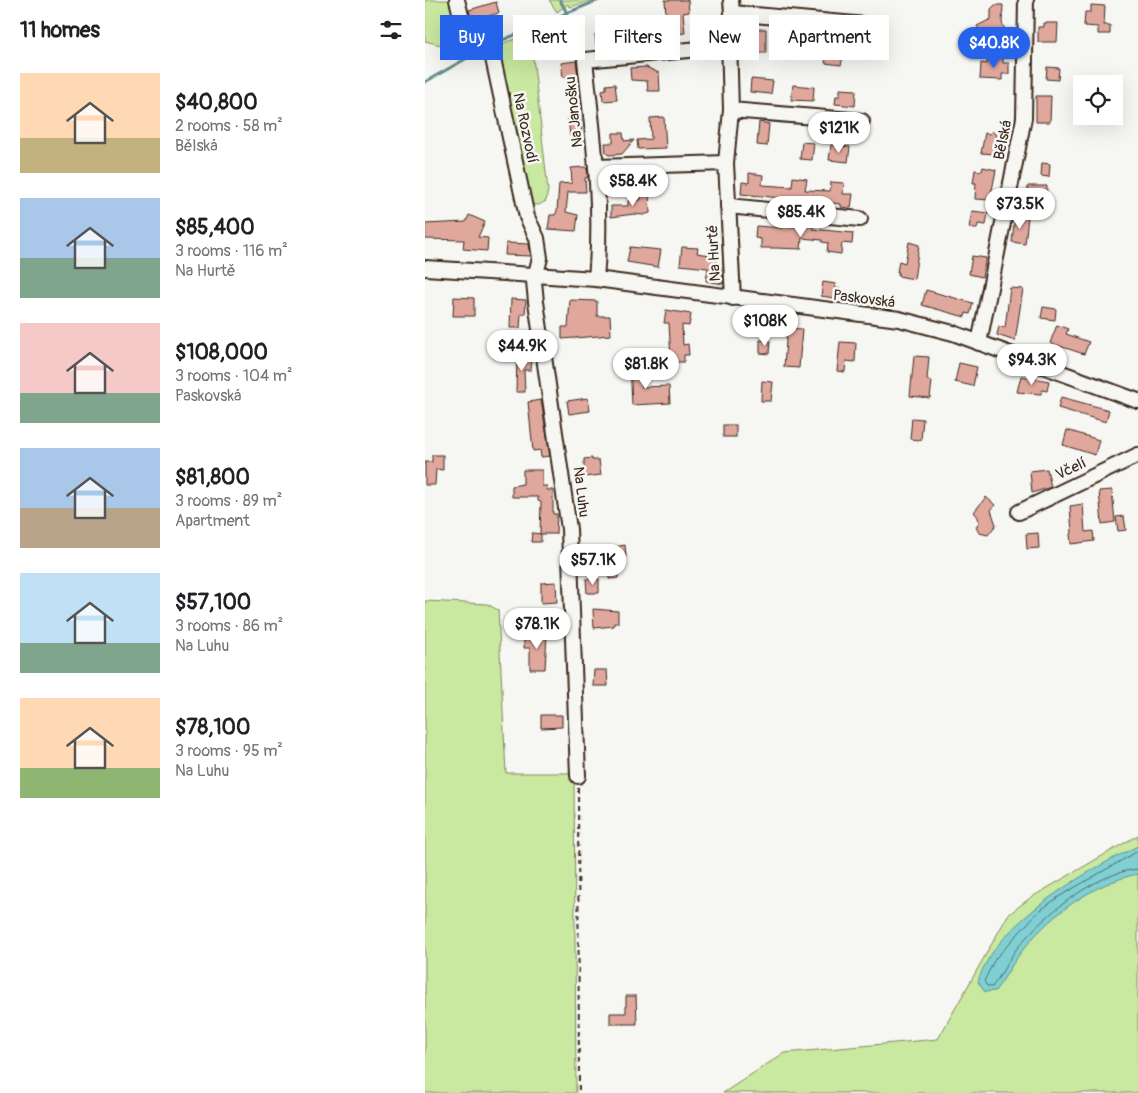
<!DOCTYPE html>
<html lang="en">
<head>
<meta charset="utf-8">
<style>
	body { margin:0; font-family:Pangolin,sans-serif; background:#f6f6f6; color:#202124; height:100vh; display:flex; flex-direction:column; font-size:19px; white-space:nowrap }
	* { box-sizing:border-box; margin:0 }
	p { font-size:16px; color:#757577 }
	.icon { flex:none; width:28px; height:28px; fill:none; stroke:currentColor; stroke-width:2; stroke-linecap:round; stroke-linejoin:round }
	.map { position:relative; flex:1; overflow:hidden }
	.drawer { display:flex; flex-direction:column; background:#fff; width:425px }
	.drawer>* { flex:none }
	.top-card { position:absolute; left:15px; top:15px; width:475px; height:45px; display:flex; gap:10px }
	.tools { position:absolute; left:648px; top:75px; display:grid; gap:10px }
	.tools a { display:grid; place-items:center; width:50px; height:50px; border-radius:0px; background:#fff; box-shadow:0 5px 20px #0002; font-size:25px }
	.price { position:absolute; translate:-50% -42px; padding:0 11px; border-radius:18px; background:#fff; color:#222; font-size:16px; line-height:32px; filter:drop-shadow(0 1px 2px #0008) }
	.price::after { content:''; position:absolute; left:50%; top:30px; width:15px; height:11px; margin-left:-8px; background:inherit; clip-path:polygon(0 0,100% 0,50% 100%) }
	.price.current { background:#2563eb; color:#fff }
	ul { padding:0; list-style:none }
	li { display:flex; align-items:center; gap:15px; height:125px; padding:0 20px }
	li span { display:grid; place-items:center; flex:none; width:140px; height:100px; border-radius:0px; color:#555 }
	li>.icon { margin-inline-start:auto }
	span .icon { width:60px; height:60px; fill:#fffc; stroke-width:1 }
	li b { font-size:21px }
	h2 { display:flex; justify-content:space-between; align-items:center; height:60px; padding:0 20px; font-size:21px }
	.chip { padding:0 18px; border-radius:0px; background:#fff; box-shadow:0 5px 20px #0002; font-size:18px; line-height:45px }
	.chip.current { background:#2563eb; color:#fff }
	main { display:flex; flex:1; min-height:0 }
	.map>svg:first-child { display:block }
</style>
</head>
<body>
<main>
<section class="drawer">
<h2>11 homes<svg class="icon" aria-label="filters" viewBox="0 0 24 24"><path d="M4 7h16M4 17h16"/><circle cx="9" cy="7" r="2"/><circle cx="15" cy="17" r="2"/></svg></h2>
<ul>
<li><span style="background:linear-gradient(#ffd9b3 65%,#c2b280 0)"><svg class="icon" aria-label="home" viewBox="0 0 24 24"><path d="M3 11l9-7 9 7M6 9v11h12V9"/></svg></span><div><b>$40,800</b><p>2 rooms · 58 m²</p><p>Bělská</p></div></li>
<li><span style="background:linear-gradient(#a9c7e8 60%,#7fa58c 0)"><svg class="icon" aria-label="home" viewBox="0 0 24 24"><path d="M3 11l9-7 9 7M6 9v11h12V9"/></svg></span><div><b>$85,400</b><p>3 rooms · 116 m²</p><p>Na Hurtě</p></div></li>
<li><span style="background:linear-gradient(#f6c9c9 70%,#7fa58c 0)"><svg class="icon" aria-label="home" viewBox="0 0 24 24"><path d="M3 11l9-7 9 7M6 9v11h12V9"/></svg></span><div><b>$108,000</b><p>3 rooms · 104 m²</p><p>Paskovská</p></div></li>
<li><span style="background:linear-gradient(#a9c7e8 60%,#b9a48a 0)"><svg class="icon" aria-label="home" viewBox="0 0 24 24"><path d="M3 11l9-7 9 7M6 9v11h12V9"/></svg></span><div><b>$81,800</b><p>3 rooms · 89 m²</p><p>Apartment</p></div></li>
<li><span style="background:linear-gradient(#bfe0f5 70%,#7fa58c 0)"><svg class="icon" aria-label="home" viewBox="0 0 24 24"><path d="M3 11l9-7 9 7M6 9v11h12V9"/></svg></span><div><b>$57,100</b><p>3 rooms · 86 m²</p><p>Na Luhu</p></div></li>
<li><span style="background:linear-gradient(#ffd9b3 70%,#8fb573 0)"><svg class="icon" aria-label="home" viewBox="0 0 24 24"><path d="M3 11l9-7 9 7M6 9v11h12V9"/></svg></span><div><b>$78,100</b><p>3 rooms · 95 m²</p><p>Na Luhu</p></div></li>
</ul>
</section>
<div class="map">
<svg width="713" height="1093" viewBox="0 0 713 1093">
	<rect width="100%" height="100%" fill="#f6f6f2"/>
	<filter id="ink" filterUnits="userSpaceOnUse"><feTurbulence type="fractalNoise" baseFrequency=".02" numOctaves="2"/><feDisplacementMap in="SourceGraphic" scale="10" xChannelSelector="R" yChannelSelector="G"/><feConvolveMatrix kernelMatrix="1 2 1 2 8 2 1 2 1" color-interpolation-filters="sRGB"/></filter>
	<g filter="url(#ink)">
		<g fill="#c9e8a0" stroke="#82895f">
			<path d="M 0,0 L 29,0 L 38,35 L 35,45 L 28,48 L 0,41 Z"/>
			<path d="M 124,0 L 168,0 L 145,7 L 143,4 L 132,12 Z"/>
			<path d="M 101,36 L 106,39 L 123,190 L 121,201 L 114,205 L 101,204 L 71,49 L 81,42 Z"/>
			<path d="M 0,601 L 62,604 L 73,610 L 81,773 L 149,773 L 151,1093 L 0,1093 Z"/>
			<path d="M 713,835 L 713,1093 L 298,1093 L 359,1053 L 513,1039 L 583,915 L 605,898 Z"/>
		</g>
		<path fill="#7fd0d5" stroke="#648e8c" d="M 713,846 L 713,874 C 667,883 621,918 594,955 C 585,967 579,980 570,991 L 560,992 L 553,982 C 569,924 662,870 713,846 Z"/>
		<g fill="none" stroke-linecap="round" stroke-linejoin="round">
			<path stroke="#566c67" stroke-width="1" d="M 713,851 L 635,896 L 613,912 L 570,959 L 559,981 L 562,986 L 567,987 C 576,976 582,962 590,951 C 615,918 670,872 713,869"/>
			<g stroke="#648e8c" stroke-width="3">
				<path d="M 135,0 L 142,13 L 174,0"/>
				<path d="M 66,45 L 142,13"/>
				<path d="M 0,82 L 58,49"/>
			</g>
		</g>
		<g fill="#e0a79d" stroke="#3b2a1e">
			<path d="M 240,0 L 263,0 L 264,12 L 258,13 L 260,33 L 229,36 L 229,39 L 224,40 L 225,41 L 171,46 L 170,34 L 203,34 L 202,20 L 241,16 Z"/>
			<path d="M 71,2 L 74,13 L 60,17 L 62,24 L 48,26 L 44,10 Z"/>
			<path d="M 570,5 L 578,5 L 577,23 L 582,34 L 572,39 L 567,31 L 558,37 L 552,26 L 566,19 L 566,9 Z"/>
			<path d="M 666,5 L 680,6 L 679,25 L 685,25 L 685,34 L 673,34 L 673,27 L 659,26 L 660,12 L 666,12 Z"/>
			<path d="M 619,23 L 633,23 L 632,42 L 613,42 L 613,27 L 619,27 Z"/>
			<rect x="329" y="29" width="12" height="24"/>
			<path d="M 396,35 L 430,39 L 429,49 L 420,49 L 416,65 L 400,63 L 402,49 L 395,48 Z"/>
			<path d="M 562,57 L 578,57 L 578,63 L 584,63 L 584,74 L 577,74 L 577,80 L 555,79 L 556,63 L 562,64 Z"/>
			<path d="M 151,61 L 153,76 L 138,77 L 136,63 Z"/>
			<path d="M 221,67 L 234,73 L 235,91 L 223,91 L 222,81 L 206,80 L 205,68 Z"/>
			<path d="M 622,67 L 634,68 L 633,80 L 621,79 Z"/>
			<path d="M 326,79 L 348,81 L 346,94 L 325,92 Z"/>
			<path d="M 190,84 L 192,100 L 178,101 L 177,90 L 181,89 L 181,85 Z"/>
			<path d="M 368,85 L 389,87 L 388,101 L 366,100 Z"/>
			<path d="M 415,89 L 431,90 L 430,106 L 410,104 L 411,96 L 415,96 Z"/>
			<path d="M 611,96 L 626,96 L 625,122 L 611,122 Z"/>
			<path d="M 155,116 L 157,135 L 145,136 L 143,118 Z"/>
			<path d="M 239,117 L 241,148 L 213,149 L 212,140 L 226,139 L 225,118 Z"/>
			<path d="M 334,122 L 344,124 L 342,146 L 332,145 Z"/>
			<path d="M 567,131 L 572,136 L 570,154 L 556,153 L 560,133 L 564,134 Z"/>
			<path d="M 188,133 L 198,133 L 199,141 L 209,140 L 197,154 L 184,155 L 181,153 L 180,143 L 188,143 Z"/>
			<path d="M 377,142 L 389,143 L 387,160 L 375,159 Z"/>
			<path d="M 406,145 L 425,147 L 423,162 L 404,160 Z"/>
			<path d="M 617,163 L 625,164 L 624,177 L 616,176 Z"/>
			<path d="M 160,167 L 162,169 L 163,177 L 160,178 L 161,192 L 143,192 L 141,212 L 153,215 L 151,231 L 123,229 L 125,215 L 130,215 L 132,211 L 134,184 L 147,183 L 146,168 Z"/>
			<path d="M 558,167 L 571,170 L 565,200 L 550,199 L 551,183 L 548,183 L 550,170 L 557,171 Z"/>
			<path d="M 324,173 L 338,175 L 337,185 L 367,187 L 368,177 L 382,179 L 380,190 L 405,191 L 406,182 L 419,183 L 418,194 L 428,194 L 426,208 L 416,207 L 416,204 L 316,194 L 317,182 L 324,183 Z"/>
			<path d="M 603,186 L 622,186 L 621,202 L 602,202 Z"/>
			<path d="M 224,193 L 225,213 L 218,215 L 209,214 L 186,217 L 186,206 L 203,206 L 203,201 L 216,200 L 216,194 Z"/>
			<path d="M 547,211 L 563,213 L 561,225 L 553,224 L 552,229 L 544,228 Z"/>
			<path d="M 44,215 L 60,222 L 53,237 L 63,238 L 62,251 L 38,249 L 39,240 L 0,239 L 0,224 L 41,222 Z"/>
			<path d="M 590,216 L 603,217 L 600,244 L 587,242 Z"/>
			<path d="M 377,225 L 388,226 L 388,229 L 428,233 L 427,244 L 417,243 L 416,254 L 402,252 L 403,243 L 397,242 L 397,240 L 377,238 L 376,249 L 350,248 L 336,248 L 336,239 L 330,238 L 331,226 L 358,228 L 358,226 L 377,227 Z"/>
			<path d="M 484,242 L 494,245 L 489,279 L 473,276 L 474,272 L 472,272 L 474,261 L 480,263 Z"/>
			<path d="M 81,243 L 104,244 L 106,256 L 80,255 Z"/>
			<path d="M 205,247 L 236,250 L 233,267 L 202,262 Z"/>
			<path d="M 257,247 L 273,248 L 272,253 L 285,255 L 286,248 L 293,250 L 291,266 L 296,266 L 298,284 L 281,281 L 283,268 L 255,265 Z"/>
			<path d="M 547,256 L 561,258 L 557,277 L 544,274 Z"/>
			<path d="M 398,282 L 411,284 L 410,288 L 416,289 L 415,299 L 396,296 Z"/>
			<path d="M 585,288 L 598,289 L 590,341 L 572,335 L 574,326 L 580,328 Z"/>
			<path d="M 501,290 L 548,303 L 545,314 L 541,313 L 540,317 L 497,305 Z"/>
			<path d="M 29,297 L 49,298 L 49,316 L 28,316 Z"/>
			<path d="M 86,299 L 101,300 L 100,314 L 96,314 L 95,328 L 85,328 Z"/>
			<path d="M 145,300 L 172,301 L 172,316 L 185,316 L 186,335 L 137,339 L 137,327 L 143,327 Z"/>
			<path d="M 618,307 L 631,309 L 630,320 L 616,318 Z"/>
			<path d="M 241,310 L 266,314 L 264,326 L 257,325 L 258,345 L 263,344 L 264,355 L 259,355 L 259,362 L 246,362 L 244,323 L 239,323 Z"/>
			<path d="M 632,325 L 643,329 L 641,334 L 664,342 L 659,354 L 625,343 Z"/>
			<path d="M 362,328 L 377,329 L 374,368 L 359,367 Z"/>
			<path d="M 335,340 L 345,341 L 344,354 L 335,353 Z"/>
			<path d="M 415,342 L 431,343 L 430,362 L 421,361 L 420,372 L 412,371 Z"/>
			<path d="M 489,356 L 504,357 L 502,380 L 507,381 L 505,398 L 485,396 Z"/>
			<path d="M 92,357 L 107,357 L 106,370 L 99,370 L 100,392 L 91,392 Z"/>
			<path d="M 205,363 L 216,363 L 217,387 L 244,386 L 245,403 L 207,405 Z"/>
			<path d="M 534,363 L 552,367 L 548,386 L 530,382 Z"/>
			<path d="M 596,376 L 624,381 L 622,391 L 617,390 L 616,394 L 592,392 Z"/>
			<path d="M 337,381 L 348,382 L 346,401 L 336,401 Z"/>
			<path d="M 636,397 L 684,410 L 681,422 L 633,408 Z"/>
			<path d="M 163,398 L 165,411 L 144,414 L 142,401 Z"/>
			<path d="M 116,400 L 125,456 L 116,457 L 115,450 L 108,451 L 103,402 Z"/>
			<path d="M 487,418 L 498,419 L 496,440 L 485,439 Z"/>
			<rect x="298" y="425" width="13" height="12"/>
			<path d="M 642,430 L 674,440 L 670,455 L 638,445 Z"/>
			<path d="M 7,455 L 18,455 L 18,470 L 11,469 L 10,485 L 0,485 L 0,462 L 7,462 Z"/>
			<path d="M 167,458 L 167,460 L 174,460 L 176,475 L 159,477 L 159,459 Z"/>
			<path d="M 622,469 L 626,487 L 607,493 L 605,471 Z"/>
			<path d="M 98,470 L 117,470 L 117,486 L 122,486 L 122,490 L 128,490 L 128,514 L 132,514 L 131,534 L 115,534 L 116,502 L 113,501 L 113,497 L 87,497 L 87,486 L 98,484 Z"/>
			<path d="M 687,490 L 690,522 L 677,524 L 674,491 Z"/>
			<path d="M 561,497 L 570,505 L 566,510 L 571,525 L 563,535 L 554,533 L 551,527 L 554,522 L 553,517 L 549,512 Z"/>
			<path d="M 658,504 L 660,532 L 668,531 L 669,541 L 646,544 L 645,534 L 647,533 L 645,506 Z"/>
			<path d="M 699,516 L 701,530 L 693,531 L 691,517 Z"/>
			<path d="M 107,533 L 116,534 L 116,542 L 106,542 Z"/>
			<path d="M 613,533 L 614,548 L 602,549 L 601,534 Z"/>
			<path d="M 200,545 L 201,557 L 193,558 L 193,578 L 184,579 L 183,560 L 176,561 L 175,550 Z"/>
			<path d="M 161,579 L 174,579 L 174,593 L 162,593 Z"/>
			<path d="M 131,582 L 132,602 L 116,603 L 116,583 Z"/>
			<path d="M 168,609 L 193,611 L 193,623 L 189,623 L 189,626 L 169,628 Z"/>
			<path d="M 122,634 L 120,669 L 105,669 L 105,648 L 99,648 L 99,635 Z"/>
			<path d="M 169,670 L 182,670 L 183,686 L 168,686 Z"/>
			<path d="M 116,715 L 137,715 L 137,727 L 116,728 Z"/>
			<path d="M 201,996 L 211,996 L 212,1024 L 185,1024 L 185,1013 L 201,1013 Z"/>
		</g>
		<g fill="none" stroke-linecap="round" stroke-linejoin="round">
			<g stroke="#3b2a1e" stroke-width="18">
				<g id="minor">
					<path d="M 32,0 L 40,31 L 66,49 L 102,217 L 112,238 L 115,258 L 109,281 L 111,302 L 144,529 L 153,776"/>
					<path d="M 306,0 L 307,13 L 304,37 L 306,110 L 301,163 L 308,298"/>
					<path d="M 307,13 L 441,25"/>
					<path d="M 306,110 L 437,121"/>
					<path d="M 171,167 L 301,163"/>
					<path d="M 303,206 L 435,219"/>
					<path d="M 0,268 L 171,279 L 474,319 L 528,333 L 713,401"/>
					<path d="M 171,279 C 178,204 168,135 160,60 L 305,46"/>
					<path d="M 554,343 L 599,118 L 601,0"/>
					<path d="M 594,512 L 713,455"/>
				</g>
			</g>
			<path stroke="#3b2a1e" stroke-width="2" stroke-dasharray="5 4" stroke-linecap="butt" d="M 153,788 L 154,1093"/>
			<use href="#minor" stroke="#f6f6f2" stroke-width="14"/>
		</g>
	</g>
	<g text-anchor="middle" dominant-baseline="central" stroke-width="5" stroke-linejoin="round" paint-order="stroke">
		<g font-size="15" fill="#3b2a1e" stroke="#f6f6f2">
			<text transform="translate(149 112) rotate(-96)">Na Janošku</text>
			<text transform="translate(100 128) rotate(78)">Na Rozvodí</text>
			<text transform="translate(578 140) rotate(-79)">Bělská</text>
			<text transform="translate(289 253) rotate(-93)">Na Hurtě</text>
			<text transform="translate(439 299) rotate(7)">Paskovská</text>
			<text transform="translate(646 469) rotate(-25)">Včelí</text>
			<text transform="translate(156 492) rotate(83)">Na Luhu</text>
		</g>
	</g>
</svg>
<div class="tools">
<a><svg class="icon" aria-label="locate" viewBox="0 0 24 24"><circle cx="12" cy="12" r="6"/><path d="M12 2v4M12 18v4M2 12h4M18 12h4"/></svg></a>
</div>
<b class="price current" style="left:569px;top:69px">$40.8K</b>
<b class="price" style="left:414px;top:154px">$121K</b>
<b class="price" style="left:208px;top:207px">$58.4K</b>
<b class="price" style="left:595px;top:230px">$73.5K</b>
<b class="price" style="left:376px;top:238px">$85.4K</b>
<b class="price" style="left:340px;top:347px">$108K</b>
<b class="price" style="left:97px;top:372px">$44.9K</b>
<b class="price" style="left:607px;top:386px">$94.3K</b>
<b class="price" style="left:221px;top:390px">$81.8K</b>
<b class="price" style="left:168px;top:586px">$57.1K</b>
<b class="price" style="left:112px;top:650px">$78.1K</b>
<div class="top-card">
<a class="chip current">Buy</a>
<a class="chip">Rent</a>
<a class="chip">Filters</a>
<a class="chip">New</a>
<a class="chip">Apartment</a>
</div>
</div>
</main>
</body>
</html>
